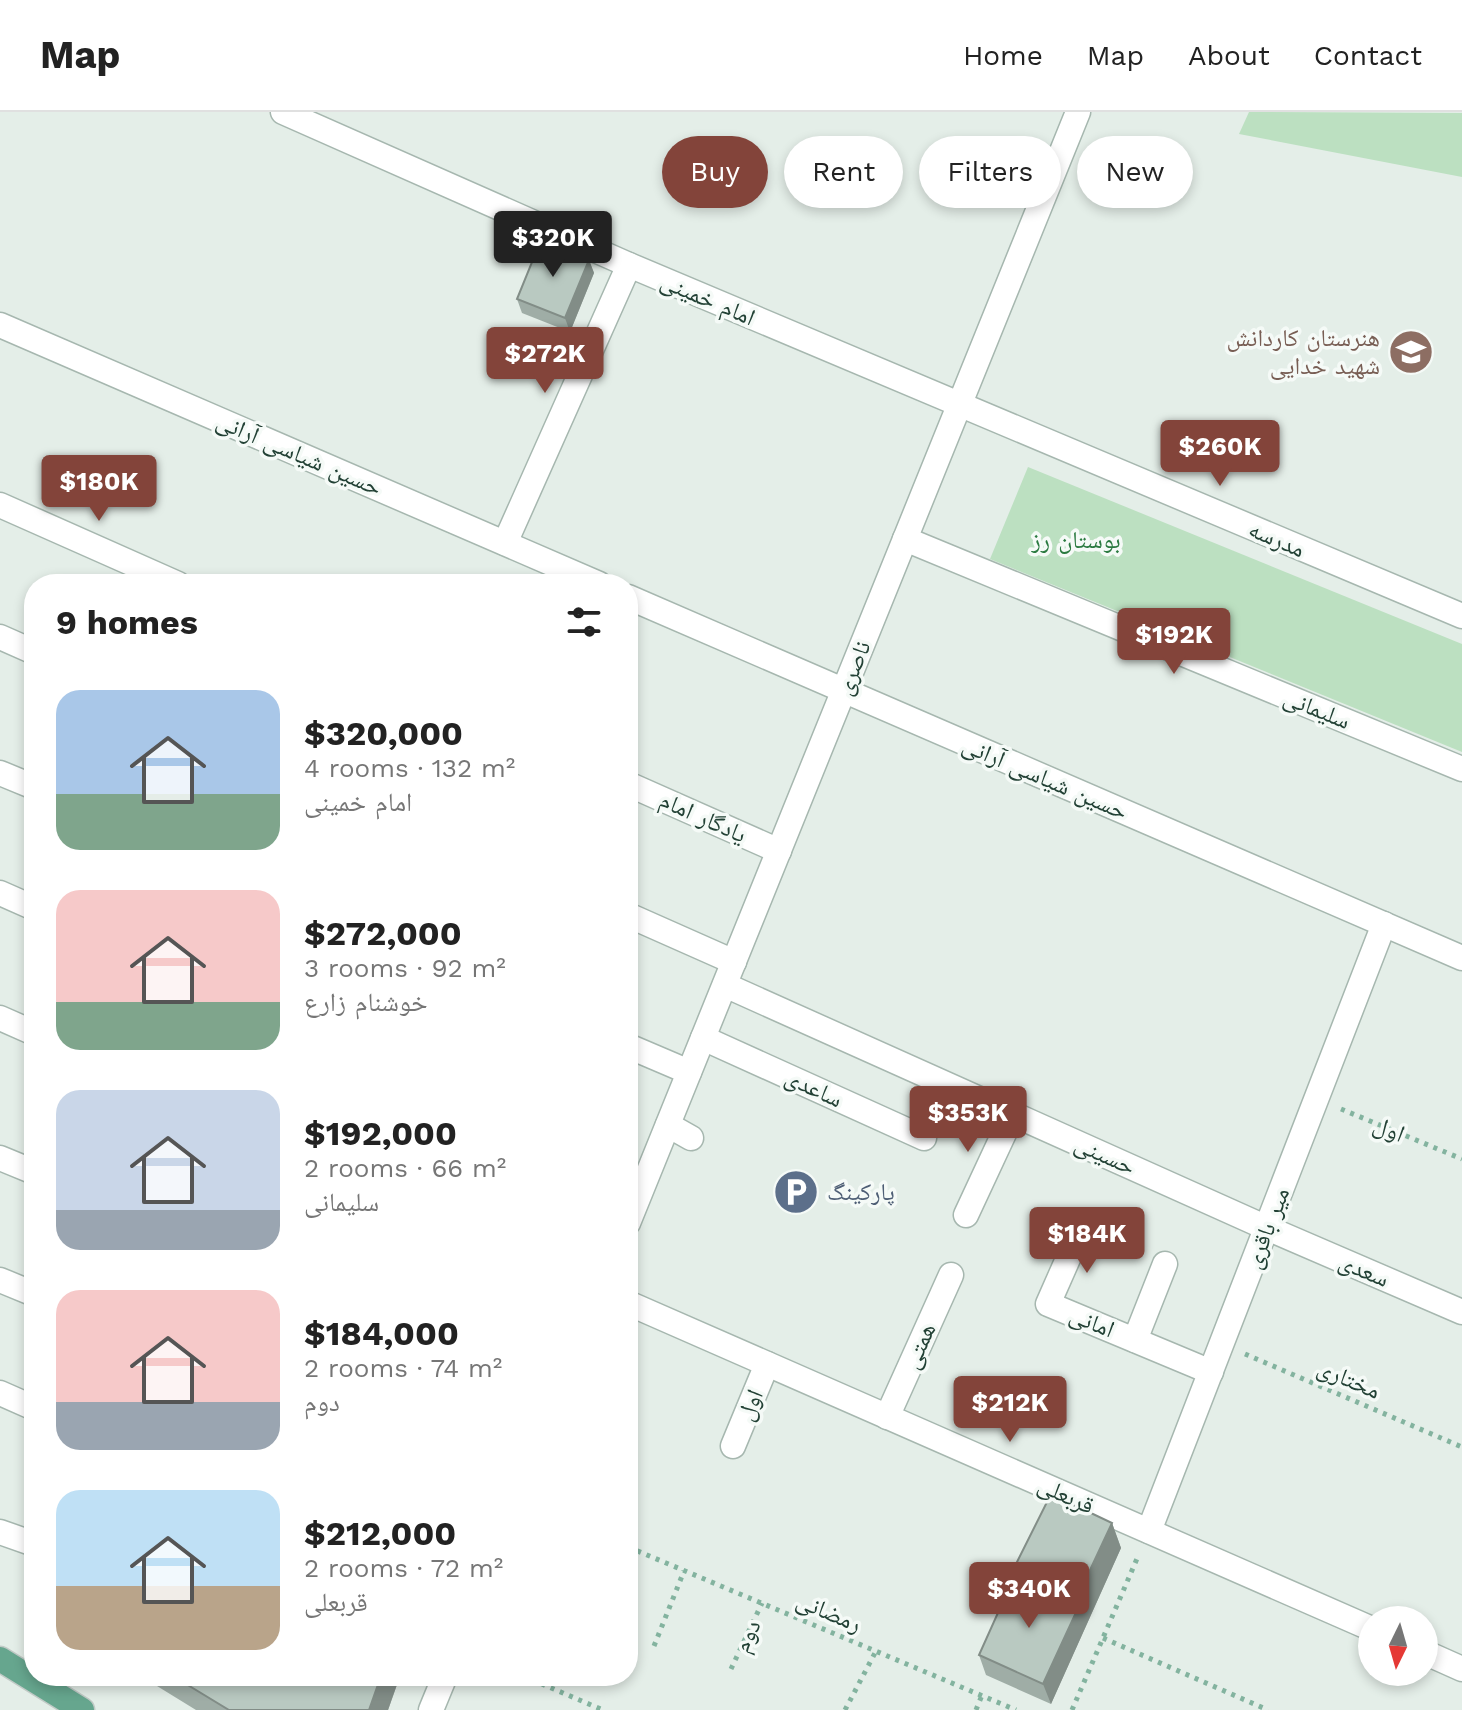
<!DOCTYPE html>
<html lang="en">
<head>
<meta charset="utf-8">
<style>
	body { margin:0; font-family:"Work Sans","Noto Naskh Arabic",sans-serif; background:#f2f2f2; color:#222; height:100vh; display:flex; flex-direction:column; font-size:30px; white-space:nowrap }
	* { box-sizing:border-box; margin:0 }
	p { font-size:26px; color:#767676 }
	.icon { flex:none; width:44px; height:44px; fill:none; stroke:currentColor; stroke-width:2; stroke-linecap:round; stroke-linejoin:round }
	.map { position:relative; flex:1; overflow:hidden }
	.drawer { position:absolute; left:24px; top:462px; width:614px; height:1112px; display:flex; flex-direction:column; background:#fff; border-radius:32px; box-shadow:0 4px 12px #0003 }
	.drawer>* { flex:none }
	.guide { position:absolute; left:662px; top:24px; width:680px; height:72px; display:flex; gap:16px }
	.needle { width:52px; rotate:185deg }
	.controls { position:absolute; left:1358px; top:1494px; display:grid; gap:16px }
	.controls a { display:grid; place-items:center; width:80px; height:80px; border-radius:50%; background:#fff; box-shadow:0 4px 12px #0003; font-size:40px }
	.price { position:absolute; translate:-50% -68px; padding:0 18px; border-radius:8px; background:#83443a; color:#fff; font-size:26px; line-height:52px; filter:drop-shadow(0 2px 4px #0008) }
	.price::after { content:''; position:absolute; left:50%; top:48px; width:24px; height:18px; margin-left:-12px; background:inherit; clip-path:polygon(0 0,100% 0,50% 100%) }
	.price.on { background:#222; color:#fff }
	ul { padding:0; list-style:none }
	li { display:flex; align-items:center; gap:24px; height:200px; padding:0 32px }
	li span { display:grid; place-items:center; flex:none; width:224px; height:160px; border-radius:24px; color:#555 }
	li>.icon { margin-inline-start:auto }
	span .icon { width:96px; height:96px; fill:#fffc; stroke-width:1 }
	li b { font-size:34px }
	h2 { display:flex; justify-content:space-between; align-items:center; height:96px; padding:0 32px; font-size:34px }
	.tag { padding:0 28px; border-radius:36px; background:#fff; box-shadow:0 4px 12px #0003; font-size:28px; line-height:72px }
	.tag.on { background:#83443a; color:#fff }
	header { display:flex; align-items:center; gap:48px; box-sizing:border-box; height:112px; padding:0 40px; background:#fff; border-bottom:2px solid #e0e0e0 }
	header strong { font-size:38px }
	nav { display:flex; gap:44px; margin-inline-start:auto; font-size:28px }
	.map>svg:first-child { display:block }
</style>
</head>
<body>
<header>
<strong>Map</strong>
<nav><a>Home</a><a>Map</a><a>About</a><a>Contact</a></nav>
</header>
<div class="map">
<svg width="1462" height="1598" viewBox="0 0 1462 1598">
	<rect width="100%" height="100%" fill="#e4eee8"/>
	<g fill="#bce0c1">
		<path d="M 1249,0 L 1462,1 L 1462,65 L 1239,22 Z"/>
		<path d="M 1028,355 L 1462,532 L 1462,640 L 990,447 Z"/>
	</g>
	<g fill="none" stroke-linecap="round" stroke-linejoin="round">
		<g stroke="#a6b7af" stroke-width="27">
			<g id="minor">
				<path d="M 283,0 L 629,153 L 1462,504"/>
				<path d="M 0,213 L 599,472"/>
				<path d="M 0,393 L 178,472"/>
				<path d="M 905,427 L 1462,657"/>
				<path d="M 505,431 L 629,153"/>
				<path d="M 628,485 L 1462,846"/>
				<path d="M 0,525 L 34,540"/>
				<path d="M 0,661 L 34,675"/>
				<path d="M 628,672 L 779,739"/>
				<path d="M 0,781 L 34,796"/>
				<path d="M 628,803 L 734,850"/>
				<path d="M 725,873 L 1267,1116 L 1462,1200"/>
				<path d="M 0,906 L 34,921"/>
				<path d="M 703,926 L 924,1026"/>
				<path d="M 628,934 L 689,960"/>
				<path d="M 668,1013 L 691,1026"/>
				<path d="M 0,1046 L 34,1060"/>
				<path d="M 966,1103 L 1013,1002"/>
				<path d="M 628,1111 L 1078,0"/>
				<path d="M 1082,1115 L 1048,1192 L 1211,1260"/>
				<path d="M 0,1168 L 34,1182"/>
				<path d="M 628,1191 L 1372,1517"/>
				<path d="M 1135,1228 L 1165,1152"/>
				<path d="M 0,1281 L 34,1296"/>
				<path d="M 887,1305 L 951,1163"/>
				<path d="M 733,1334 L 767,1252"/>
				<path d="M 1149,1419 L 1384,812"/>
				<path d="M 0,1420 L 34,1432"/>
				<path d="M 1424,1540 L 1462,1557"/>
				<path d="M 431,1598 L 445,1564"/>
			</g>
		</g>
		<g stroke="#c1cac6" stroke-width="27">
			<path id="major" d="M 0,1547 L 82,1598"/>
		</g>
		<g stroke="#83b39f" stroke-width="5" stroke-dasharray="4 6" stroke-linecap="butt">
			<path d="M 1341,997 L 1462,1047"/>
			<path d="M 1245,1242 L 1462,1335"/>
			<path d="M 628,1435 L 1016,1598"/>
			<path d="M 1103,1526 L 1268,1598"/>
			<path d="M 654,1534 L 684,1459"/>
			<path d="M 731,1557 L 762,1491"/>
			<path d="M 523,1564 L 603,1598"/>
			<path d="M 845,1598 L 876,1539"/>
			<path d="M 976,1598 L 982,1583"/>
			<path d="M 1072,1598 L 1139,1442"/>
		</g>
		<use href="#minor" stroke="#fff" stroke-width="24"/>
		<use href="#major" stroke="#66a68e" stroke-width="24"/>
	</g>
	<g fill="#9fada6">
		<path d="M 589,148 L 594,161 L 570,220 L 522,201 L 517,187 Z"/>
		<path d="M 1112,1411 L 1121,1436 L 1051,1592 L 986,1563 L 979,1543 L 1014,1465 L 1012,1460 Z"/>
		<path d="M 143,1564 L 400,1564 L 388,1598 L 196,1598 L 144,1566 Z"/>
	</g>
	<g fill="#828d87">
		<path d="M 589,148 L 594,161 L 570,220 L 565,206 Z"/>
		<path d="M 1112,1411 L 1121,1436 L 1051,1592 L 1043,1572 L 1079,1494 L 1076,1488 Z"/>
		<path d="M 381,1564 L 400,1564 L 388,1598 L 369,1598 Z"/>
	</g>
	<g fill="#b9c9c1" stroke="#828d87" stroke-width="2">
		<path d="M 541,128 L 589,148 L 565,206 L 517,187 Z"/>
		<path d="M 1051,1382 L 1112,1411 L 1076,1488 L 1012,1460 Z"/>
		<path d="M 1014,1465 L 1079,1494 L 1043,1572 L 979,1543 Z"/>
		<path d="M 173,1564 L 381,1564 L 369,1598 L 229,1598 Z"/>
	</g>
	<defs>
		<g id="school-disc" transform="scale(2.3)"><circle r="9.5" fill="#8d6e63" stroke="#f5faf7"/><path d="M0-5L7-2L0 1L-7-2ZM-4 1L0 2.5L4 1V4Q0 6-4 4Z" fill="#fff"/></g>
		<g id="parking-disc" transform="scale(2.3)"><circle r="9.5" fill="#5c6f8a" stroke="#f5faf7"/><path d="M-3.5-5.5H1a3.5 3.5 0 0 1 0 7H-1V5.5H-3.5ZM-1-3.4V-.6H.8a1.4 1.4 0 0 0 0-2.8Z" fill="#fff"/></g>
	</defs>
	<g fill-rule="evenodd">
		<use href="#school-disc" x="1411" y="240"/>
		<use href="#parking-disc" x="796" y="1080"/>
	</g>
	<g text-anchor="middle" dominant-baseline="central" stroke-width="7" stroke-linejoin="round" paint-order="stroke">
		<g font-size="24" fill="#224135" stroke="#f5faf7">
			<text transform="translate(708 187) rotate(23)">امام خمینی</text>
			<text transform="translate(299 342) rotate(23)">حسین شیاسی آرانی</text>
			<text transform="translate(1277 427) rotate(23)">مدرسه</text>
			<text transform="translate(853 556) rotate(-68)">ناصری</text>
			<text transform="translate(1317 597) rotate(22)">سلیمانی</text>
			<text transform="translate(1045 666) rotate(23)">حسین شیاسی آرانی</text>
			<text transform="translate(703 705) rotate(24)">یادگار امام</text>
			<text transform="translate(814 976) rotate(25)">ساعدی</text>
			<text transform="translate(1389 1017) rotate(22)">اول</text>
			<text transform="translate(1105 1043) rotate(24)">حسینی</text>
			<text transform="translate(1267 1116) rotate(-69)">میر باقری</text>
			<text transform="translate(1364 1158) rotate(23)">سعدی</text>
			<text transform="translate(1092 1210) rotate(22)">امانی</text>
			<text transform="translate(919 1234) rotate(-66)">همتی</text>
			<text transform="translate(1349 1267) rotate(23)">مختاری</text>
			<text transform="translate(750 1293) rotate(-67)">اول</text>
			<text transform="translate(1066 1383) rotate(24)">قربعلی</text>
			<text transform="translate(829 1500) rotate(23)">رمضانی</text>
			<text transform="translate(747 1524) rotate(-65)">دوم</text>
		</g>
		<g font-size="24" fill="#785e54" stroke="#f5faf7" text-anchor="end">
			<text x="1380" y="226">هنرستان کاردانش<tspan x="1380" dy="28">شهید خدایی</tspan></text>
		</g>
		<g font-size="24" fill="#2a7a40" stroke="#f5faf7">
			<text x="1076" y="428">بوستان رز</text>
		</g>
		<g font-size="24" fill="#4e5e75" stroke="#f5faf7" text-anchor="start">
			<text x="827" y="1080">پارکینگ</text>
		</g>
	</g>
</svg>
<div class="controls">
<a><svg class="needle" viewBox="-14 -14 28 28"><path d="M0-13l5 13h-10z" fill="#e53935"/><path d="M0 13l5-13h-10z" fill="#767676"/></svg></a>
</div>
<b class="price on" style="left:553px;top:167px">$320K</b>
<b class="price" style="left:545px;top:283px">$272K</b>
<b class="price" style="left:1220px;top:376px">$260K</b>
<b class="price" style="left:99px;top:411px">$180K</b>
<b class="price" style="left:1174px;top:564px">$192K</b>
<b class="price" style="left:968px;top:1042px">$353K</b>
<b class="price" style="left:1087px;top:1163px">$184K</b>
<b class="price" style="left:1010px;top:1332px">$212K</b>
<b class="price" style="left:1029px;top:1518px">$340K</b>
<div class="guide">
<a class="tag on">Buy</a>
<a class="tag">Rent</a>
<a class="tag">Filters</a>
<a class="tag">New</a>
</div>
<section class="drawer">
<h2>9 homes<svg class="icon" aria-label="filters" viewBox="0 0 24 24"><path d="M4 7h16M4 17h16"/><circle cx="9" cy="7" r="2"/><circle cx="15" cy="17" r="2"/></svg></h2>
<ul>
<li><span style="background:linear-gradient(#a9c7e8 65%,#7fa58c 0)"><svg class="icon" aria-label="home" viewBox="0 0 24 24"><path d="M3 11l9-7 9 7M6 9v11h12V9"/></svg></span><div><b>$320,000</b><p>4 rooms · 132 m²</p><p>امام خمینی</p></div></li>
<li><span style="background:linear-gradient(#f6c9c9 70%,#7fa58c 0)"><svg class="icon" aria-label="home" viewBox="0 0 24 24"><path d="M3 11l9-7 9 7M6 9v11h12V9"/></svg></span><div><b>$272,000</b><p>3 rooms · 92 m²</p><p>خوشنام زارع</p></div></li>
<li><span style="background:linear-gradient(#c9d6e8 75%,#9aa5b1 0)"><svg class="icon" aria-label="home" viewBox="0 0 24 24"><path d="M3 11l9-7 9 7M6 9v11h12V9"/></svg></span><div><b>$192,000</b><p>2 rooms · 66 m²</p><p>سلیمانی</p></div></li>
<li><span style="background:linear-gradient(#f6c9c9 70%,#9aa5b1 0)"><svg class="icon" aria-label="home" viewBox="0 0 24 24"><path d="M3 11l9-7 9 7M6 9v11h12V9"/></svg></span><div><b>$184,000</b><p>2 rooms · 74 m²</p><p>دوم</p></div></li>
<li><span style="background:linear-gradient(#bfe0f5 60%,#b9a48a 0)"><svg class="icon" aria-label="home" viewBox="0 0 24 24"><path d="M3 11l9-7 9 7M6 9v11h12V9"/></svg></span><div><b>$212,000</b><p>2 rooms · 72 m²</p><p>قربعلی</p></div></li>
</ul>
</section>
</div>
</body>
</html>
